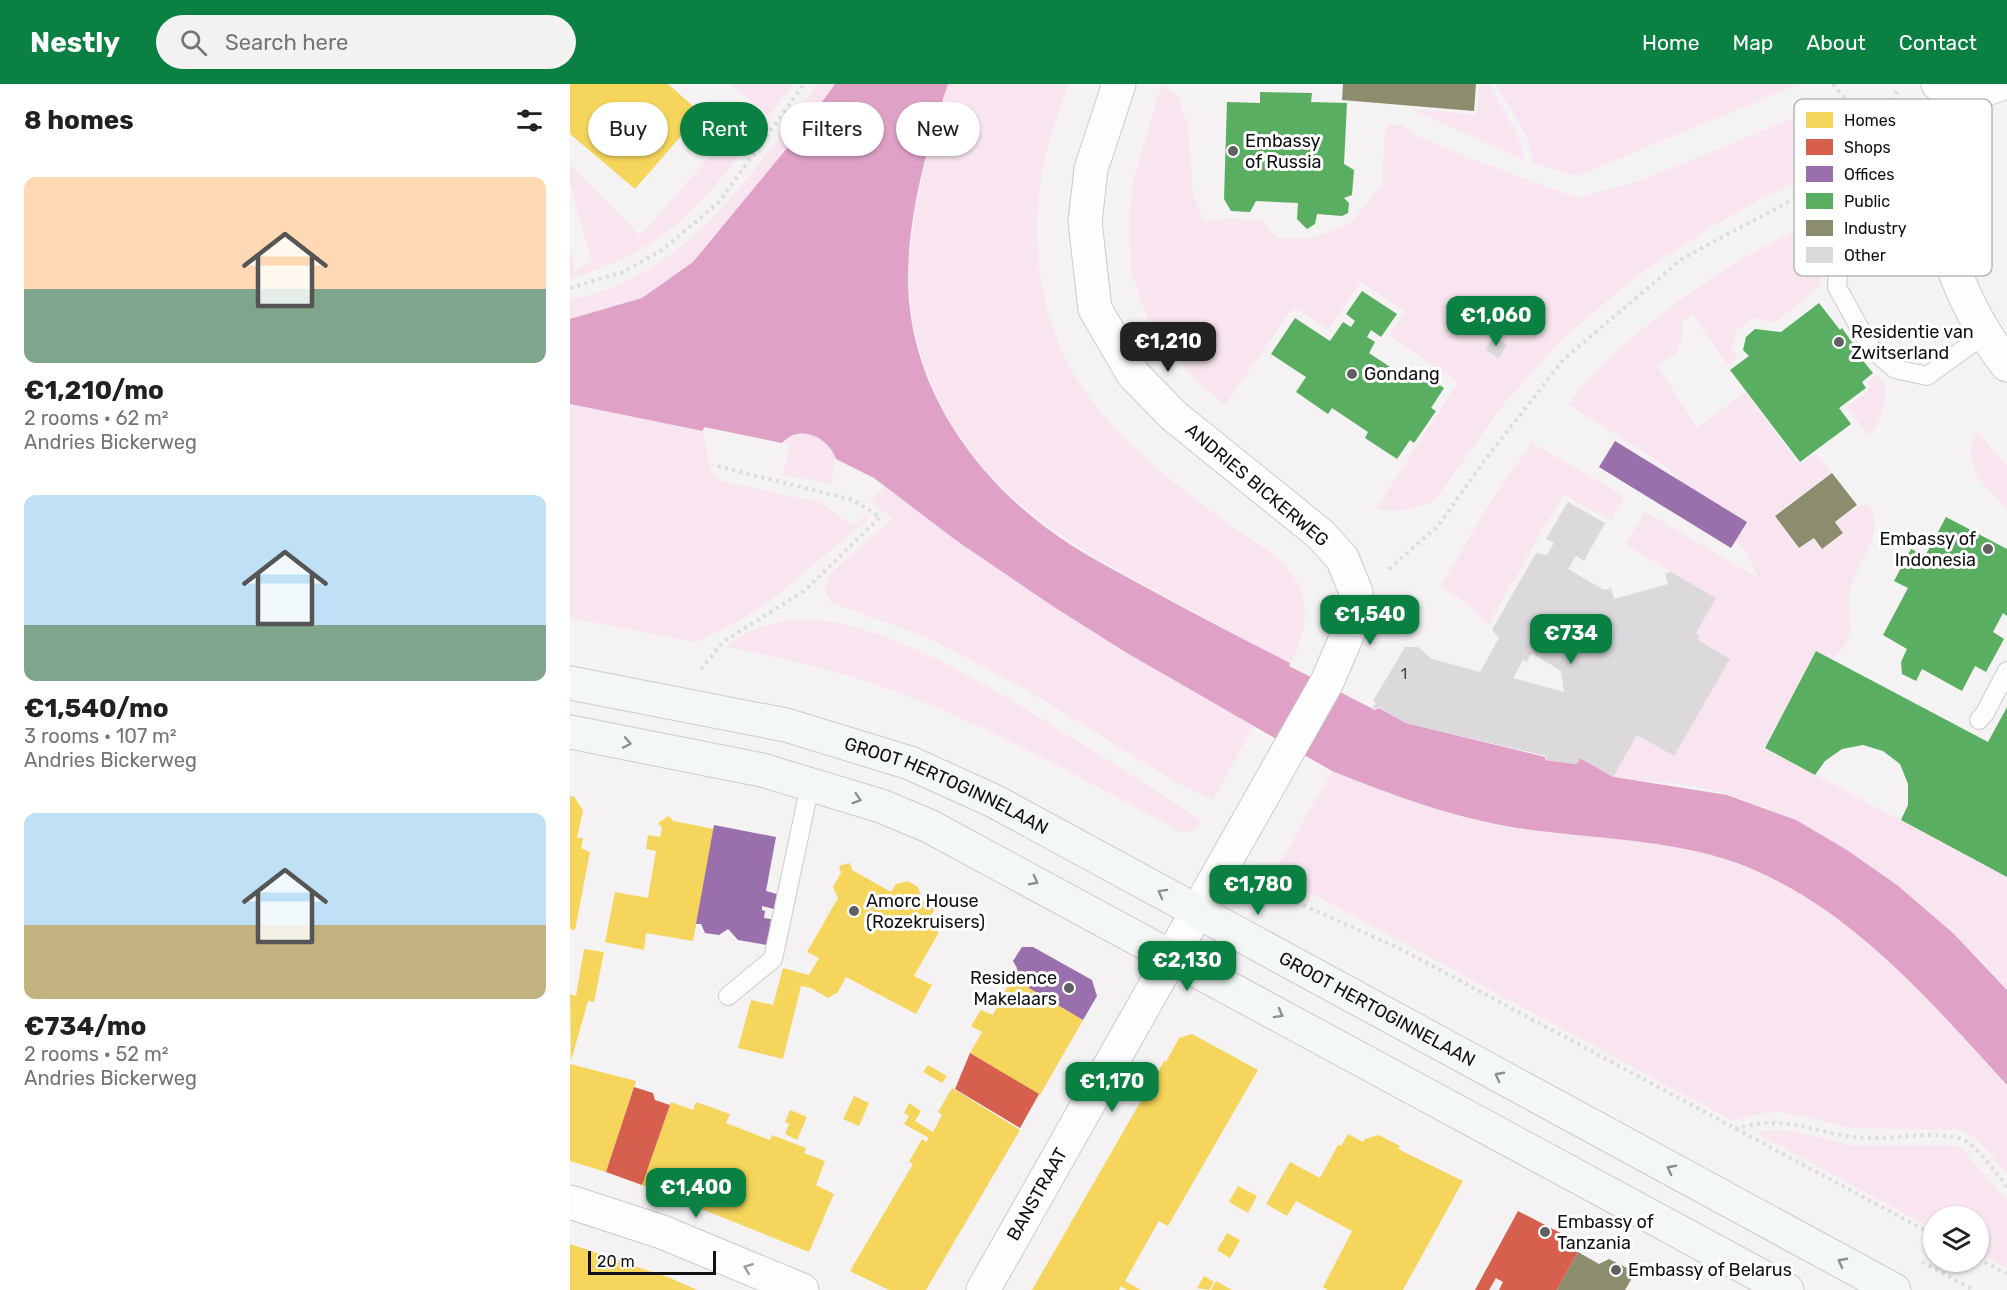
<!DOCTYPE html>
<html lang="en">
<head>
<meta charset="utf-8">
<style>
	body { margin:0; font-family:Rubik,sans-serif; background:#f2f2f2; color:#202124; height:100vh; display:flex; flex-direction:column; font-size:22px; white-space:nowrap }
	* { box-sizing:border-box; margin:0 }
	p { font-size:20px; color:#757577 }
	.icon { flex:none; width:33px; height:33px; fill:none; stroke:currentColor; stroke-width:2; stroke-linecap:round; stroke-linejoin:round }
	.map { position:relative; flex:1; overflow:hidden }
	.sheet { display:flex; flex-direction:column; background:#fff; width:570px }
	.sheet>* { flex:none }
	.hud { position:absolute; left:18px; top:18px; width:570px; height:54px; display:flex; gap:12px }
	.fabs { position:absolute; left:1353px; top:1122px; display:grid; gap:12px }
	.fabs a { display:grid; place-items:center; width:66px; height:66px; border-radius:50%; background:#fff; box-shadow:0 2px 4px #0004; font-size:30px }
	.scale { position:absolute; left:18px; bottom:15px; width:128px; box-sizing:border-box; padding-left:6px; border:3px solid #121112; border-top:0; font-size:16px; line-height:21px; white-space:nowrap; color:#121112; -webkit-text-stroke:4px #fff; paint-order:stroke }
	.price { position:absolute; translate:-50% -51px; padding:0 14px; border-radius:12px; background:#0b8043; color:#fff; font-size:20px; line-height:39px; filter:drop-shadow(0 2px 3px #0008) }
	.price::after { content:''; position:absolute; left:50%; top:36px; width:18px; height:14px; margin-left:-9px; background:inherit; clip-path:polygon(0 0,100% 0,50% 100%) }
	.price.selected { background:#222; color:#fff }
	ul { padding:0; list-style:none }
	li { display:grid; align-content:center; gap:12px; height:318px; padding:0 24px }
	li span { display:grid; place-items:center; height:186px; border-radius:12px; color:#555 }
	li>.icon { margin-inline-start:auto }
	span .icon { width:108px; height:108px; fill:#fffc; stroke-width:1 }
	li b { font-size:26px }
	h2 { display:flex; justify-content:space-between; align-items:center; height:72px; padding:0 24px; font-size:26px }
	.chip { padding:0 21px; border-radius:27px; background:#fff; box-shadow:0 2px 4px #0004; font-size:21px; line-height:54px }
	.chip.selected { background:#0b8043; color:#fff }
	header { display:flex; align-items:center; gap:36px; box-sizing:border-box; height:84px; padding:0 30px; background:#0b8043; color:#fff }
	header strong { font-size:28px }
	nav { display:flex; gap:33px; margin-inline-start:auto; font-size:21px }
	.search { width:420px; height:54px; background:#f2f2f2; display:flex; align-items:center; gap:15px; box-sizing:border-box; padding:0 21px; border-radius:33px; color:#757577; font-size:22px }
	main { display:flex; flex:1; min-height:0 }
	.map>svg:first-child { display:block }
</style>
</head>
<body>
<header>
<strong>Nestly</strong>
<div class="search"><svg class="icon" aria-label="search" viewBox="0 0 24 24"><circle cx="10" cy="10" r="6"/><path d="M15 15l6 6"/></svg>Search here</div>
<nav><a>Home</a><a>Map</a><a>About</a><a>Contact</a></nav>
</header>
<main>
<section class="sheet">
<h2>8 homes<svg class="icon" aria-label="filters" viewBox="0 0 24 24"><path d="M4 7h16M4 17h16"/><circle cx="9" cy="7" r="2"/><circle cx="15" cy="17" r="2"/></svg></h2>
<ul>
<li><span style="background:linear-gradient(#ffd9b3 60%,#7fa58c 0)"><svg class="icon" aria-label="home" viewBox="0 0 24 24"><path d="M3 11l9-7 9 7M6 9v11h12V9"/></svg></span><div><b>€1,210/mo</b><p>2 rooms · 62 m²</p><p>Andries Bickerweg</p></div></li>
<li><span style="background:linear-gradient(#bfe0f5 70%,#7fa58c 0)"><svg class="icon" aria-label="home" viewBox="0 0 24 24"><path d="M3 11l9-7 9 7M6 9v11h12V9"/></svg></span><div><b>€1,540/mo</b><p>3 rooms · 107 m²</p><p>Andries Bickerweg</p></div></li>
<li><span style="background:linear-gradient(#bfe0f5 60%,#c2b280 0)"><svg class="icon" aria-label="home" viewBox="0 0 24 24"><path d="M3 11l9-7 9 7M6 9v11h12V9"/></svg></span><div><b>€734/mo</b><p>2 rooms · 52 m²</p><p>Andries Bickerweg</p></div></li>
</ul>
</section>
<div class="map">
<svg width="1437" height="1206" viewBox="0 0 1437 1206">
	<rect width="100%" height="100%" fill="#f5f2f4"/>
	<g fill="#f8e5ef">
		<path d="M 159,0 L 223,0 L 199,32 Z"/>
		<path d="M 247,0 L 265,0 L 227,52 L 123,178 L 72,214 L 0,235 L 0,216 C 116,193 183,90 247,0 Z"/>
		<path d="M 377,0 L 498,0 C 491,22 483,43 477,65 C 463,121 464,190 483,245 C 512,331 590,389 660,441 C 681,457 714,473 726,497 C 742,526 734,550 721,579 C 675,556 630,531 584,506 C 487,453 400,402 359,293 C 347,263 339,228 339,196 C 340,129 358,63 377,0 Z"/>
		<path d="M 909,0 L 920,0 L 949,55 L 954,76 L 841,25 L 907,31 Z"/>
		<path d="M 926,0 L 1229,0 L 1007,92 L 963,79 L 957,53 Z"/>
		<path d="M 591,2 L 608,12 L 618,43 L 623,110 L 634,137 L 661,134 L 693,137 L 707,154 L 743,154 L 780,140 L 812,100 L 815,47 L 819,41 L 833,41 L 845,51 L 902,75 L 1007,114 L 1070,97 L 1246,25 L 1259,62 L 1255,78 L 1244,91 L 1190,115 L 1138,145 L 1068,191 L 993,254 L 933,321 L 866,415 C 846,427 829,428 806,425 L 888,298 L 820,252 L 835,227 L 791,198 L 759,245 L 723,223 L 655,321 L 630,300 L 590,257 L 577,234 L 561,187 L 559,133 L 564,94 Z"/>
		<path d="M 158,52 L 176,63 C 121,134 88,167 0,195 L 0,167 L 5,186 L 22,178 L 0,100 L 0,81 L 70,152 Z"/>
		<path d="M 1252,135 L 1267,135 L 1249,203 L 1204,239 L 1183,234 L 1167,246 L 1162,264 L 1168,273 L 1158,281 L 1122,230 L 1112,237 L 1112,254 L 1105,271 L 1087,281 L 1127,344 L 1175,308 L 1230,381 L 1246,369 L 1261,389 L 1204,431 L 1229,465 L 1244,455 L 1251,466 L 1274,450 L 1266,438 L 1292,420 L 1298,421 L 1302,426 C 1311,460 1287,477 1280,506 C 1276,520 1283,541 1279,552 C 1276,562 1269,568 1262,575 L 1246,567 L 1194,664 L 1437,793 L 1437,904 C 1358,819 1268,744 1156,710 C 1123,699 1079,698 1043,693 L 1067,651 L 1104,672 L 1160,575 L 1128,556 L 1131,552 L 1126,549 L 1146,514 L 1056,461 L 1075,428 L 1188,494 L 1175,465 L 1137,431 L 1097,383 L 998,320 C 1053,248 1168,169 1252,135 Z"/>
		<path d="M 1306,291 L 1315,300 C 1316,321 1312,335 1299,352 L 1277,323 L 1301,304 L 1298,298 Z"/>
		<path d="M 0,320 L 133,347 L 141,389 L 151,397 L 249,418 L 283,442 L 296,431 L 299,434 L 199,518 L 163,540 L 125,558 L 0,534 Z"/>
		<path d="M 1407,347 L 1437,383 L 1437,426 L 1407,392 L 1400,366 Z"/>
		<path d="M 235,350 C 269,356 267,371 261,400 L 213,391 L 220,361 L 212,359 L 223,351 Z"/>
		<path d="M 962,359 L 1054,412 L 1041,437 L 993,410 L 918,541 L 890,514 L 871,502 L 916,425 Z"/>
		<path d="M 314,403 L 484,523 L 618,605 L 684,641 L 643,716 L 611,701 L 459,607 L 357,553 L 262,519 L 255,507 L 259,492 L 265,485 L 324,434 L 300,418 Z"/>
		<path d="M 231,535 C 315,536 418,602 489,646 C 537,675 584,705 631,737 L 625,745 L 613,749 C 513,695 415,638 307,601 C 258,584 207,573 157,563 C 176,544 205,538 231,535 Z"/>
		<path d="M 762,687 C 822,711 884,734 948,744 C 1021,755 1097,754 1167,779 C 1279,821 1359,916 1437,1001 L 1437,1089 L 1411,1059 L 1393,1046 L 1280,1044 L 1213,1028 L 1192,1029 L 1163,1037 L 719,797 L 709,788 L 709,780 Z"/>
		<path d="M 1197,1046 L 1222,1047 L 1284,1062 L 1385,1062 L 1392,1065 L 1437,1117 L 1437,1184 L 1409,1169 L 1408,1132 L 1364,1132 L 1363,1145 L 1186,1049 Z"/>
	</g>
	<path fill="#dfa1c6" d="M 265,0 L 378,0 C 357,62 338,130 338,196 C 339,308 412,405 504,463 C 528,478 554,491 579,505 C 626,531 673,555 720,579 L 719,582 L 805,626 L 809,624 L 836,639 L 975,673 L 975,676 L 1006,680 L 1010,674 L 1044,693 L 1157,711 L 1226,736 L 1277,766 L 1327,801 L 1383,849 L 1437,906 L 1437,1001 C 1359,916 1279,821 1167,779 C 1097,754 1021,755 948,744 C 884,734 822,711 762,687 L 557,569 L 484,523 L 387,457 L 304,394 L 266,375 C 259,354 230,339 212,359 L 134,343 L 133,347 L 0,320 L 0,235 L 72,214 L 123,178 L 227,52 Z"/>
	<g fill="#f6d55c">
		<path d="M 0,0 L 98,0 L 131,29 L 65,105 L 0,50 Z"/>
		<path d="M 0,712 L 4,713 L 13,726 L 7,754 L 13,754 L 11,764 L 20,768 L 5,846 L 0,845 Z"/>
		<path d="M 99,732 L 103,737 L 144,745 L 123,857 L 76,849 L 74,866 L 35,858 L 45,808 L 78,814 L 86,767 L 76,765 L 78,751 L 90,753 L 92,744 L 88,739 Z"/>
		<path d="M 280,779 L 282,786 L 321,808 L 326,800 L 338,797 L 348,803 L 352,816 L 366,823 L 356,840 L 369,848 L 344,892 L 362,901 L 346,930 L 276,893 L 268,908 L 258,914 L 241,904 L 231,902 L 213,975 L 168,964 L 181,916 L 203,921 L 213,884 L 239,891 L 249,874 L 237,868 L 268,814 L 263,803 L 271,789 L 269,782 Z"/>
		<path d="M 14,865 L 34,868 L 24,918 L 18,917 L 1,977 L 0,910 L 6,912 Z"/>
		<path d="M 442,894 L 513,936 L 470,1011 L 400,969 L 412,948 L 401,942 L 411,926 L 423,931 Z"/>
		<path d="M 622,950 L 688,986 L 598,1142 L 589,1137 L 555,1197 L 571,1206 L 557,1206 L 551,1202 L 549,1206 L 462,1206 L 594,977 L 596,978 L 609,954 Z"/>
		<path d="M 0,980 L 66,997 L 36,1088 L 0,1077 Z"/>
		<path d="M 358,981 L 377,992 L 372,999 L 353,988 Z"/>
		<path d="M 382,1004 L 450,1046 L 356,1206 L 319,1206 L 280,1187 L 343,1080 L 339,1078 L 352,1055 L 356,1058 L 359,1054 L 334,1040 L 339,1032 L 334,1029 L 339,1019 L 351,1027 L 345,1037 L 363,1048 L 372,1031 L 368,1028 Z"/>
		<path d="M 284,1012 L 299,1019 L 289,1042 L 273,1035 Z"/>
		<path d="M 101,1018 L 123,1026 L 126,1018 L 160,1030 L 156,1039 L 200,1056 L 202,1051 L 236,1064 L 234,1069 L 255,1077 L 246,1101 L 264,1110 L 239,1168 L 72,1101 Z"/>
		<path d="M 220,1026 L 237,1033 L 227,1056 L 215,1050 L 219,1040 L 215,1038 Z"/>
		<path d="M 778,1050 L 793,1058 L 795,1055 L 809,1051 L 830,1062 L 828,1065 L 893,1097 L 833,1206 L 758,1206 L 753,1203 L 782,1147 L 726,1117 L 717,1132 L 696,1120 L 720,1078 L 750,1094 L 768,1061 L 771,1062 Z"/>
		<path d="M 668,1102 L 687,1112 L 678,1129 L 659,1118 Z"/>
		<path d="M 657,1149 L 670,1156 L 660,1174 L 647,1166 Z"/>
		<path d="M 0,1160 L 100,1194 L 127,1206 L 0,1206 Z"/>
		<path d="M 634,1192 L 644,1198 L 639,1206 L 627,1204 Z"/>
		<path d="M 646,1197 L 662,1206 L 641,1206 Z"/>
	</g>
	<g fill="#d6604d">
		<path d="M 400,969 L 469,1010 L 450,1044 L 385,1005 Z"/>
		<path d="M 64,1003 L 83,1009 L 85,1016 L 100,1021 L 72,1101 L 36,1088 Z"/>
		<path d="M 948,1127 L 1008,1158 L 1004,1166 L 1008,1168 L 987,1206 L 929,1206 L 933,1198 L 926,1194 L 919,1206 L 905,1206 Z"/>
	</g>
	<g fill="#9970ab">
		<path d="M 1045,357 L 1177,438 L 1161,464 L 1029,383 Z"/>
		<path d="M 144,741 L 206,753 L 196,807 L 207,810 L 204,825 L 192,822 L 192,826 L 195,827 L 194,834 L 201,835 L 197,861 L 168,856 L 158,845 L 149,851 L 135,849 L 131,840 L 126,840 Z"/>
		<path d="M 452,863 L 463,863 L 522,896 L 527,912 L 513,936 L 442,894 L 447,884 L 443,877 Z"/>
	</g>
	<g fill="#5aae61">
		<path d="M 690,8 L 742,9 L 741,18 L 777,19 L 774,80 L 784,86 L 782,111 L 774,114 L 779,119 L 778,129 L 772,132 L 747,130 L 745,140 L 737,145 L 727,135 L 728,119 L 686,117 L 680,128 L 661,127 L 654,115 L 657,18 L 690,19 Z"/>
		<path d="M 792,207 L 827,230 L 811,253 L 801,246 L 797,253 L 805,258 L 799,269 L 835,293 L 842,283 L 874,304 L 861,324 L 866,327 L 844,359 L 840,356 L 827,375 L 795,354 L 798,348 L 762,324 L 758,330 L 726,308 L 736,293 L 701,270 L 725,234 L 760,257 L 773,238 L 781,243 L 785,237 L 776,230 Z"/>
		<path d="M 1249,219 L 1270,246 L 1272,244 L 1284,261 L 1282,263 L 1303,289 L 1292,298 L 1296,304 L 1269,324 L 1281,340 L 1230,378 L 1160,286 L 1179,272 L 1173,266 L 1176,253 L 1185,245 L 1211,248 Z"/>
		<path d="M 1376,433 L 1437,465 L 1437,532 L 1433,529 L 1423,548 L 1434,555 L 1416,588 L 1405,582 L 1392,607 L 1352,585 L 1346,597 L 1332,590 L 1331,578 L 1337,565 L 1313,551 L 1338,504 L 1324,497 L 1341,465 L 1355,472 Z"/>
		<path d="M 1246,567 L 1418,658 L 1437,623 L 1437,793 L 1331,736 L 1338,721 L 1338,700 L 1330,680 L 1313,667 L 1293,661 L 1272,665 L 1255,677 L 1245,691 L 1195,664 Z"/>
	</g>
	<g fill="#8c8c6e">
		<path d="M 773,0 L 906,0 L 904,27 L 772,16 Z"/>
		<path d="M 1262,389 L 1287,421 L 1265,438 L 1273,449 L 1252,465 L 1244,454 L 1229,464 L 1205,432 Z"/>
		<path d="M 1008,1168 L 1029,1180 L 1039,1175 L 1059,1185 L 1062,1194 L 1055,1206 L 987,1206 Z"/>
	</g>
	<g fill="#dbd9db" fill-rule="evenodd">
		<path d="M 924,252 L 937,260 L 929,274 L 915,266 Z"/>
		<path d="M 998,418 L 1035,439 L 1014,477 L 1006,472 L 998,485 L 1034,506 L 1041,504 L 1044,515 L 1098,500 L 1095,490 L 1101,488 L 1146,514 L 1126,549 L 1130,552 L 1128,556 L 1160,575 L 1104,672 L 1067,651 L 1043,693 L 1010,674 L 1007,680 L 975,676 L 976,672 L 836,639 L 809,623 L 806,625 L 802,623 L 806,620 L 803,617 L 835,563 L 848,563 L 862,575 L 910,588 L 929,554 L 922,546 L 966,469 L 977,471 L 984,459 L 976,455 ZM 962,569 L 991,587 L 994,608 L 943,594 L 953,576 L 957,578 Z"/>
	</g>
	<g fill="none" stroke-linecap="round" stroke-linejoin="round">
		<g stroke="#cccacb" stroke-width="20">
			<g id="lane">
				<path d="M 1369,83 L 1310,100 L 1283,142 L 1269,173 L 1267,203 L 1300,263 L 1325,285 L 1357,292 L 1415,250"/>
				<path d="M 1409,636 L 1415,629 L 1437,587"/>
				<path d="M 158,912 L 203,875 L 240,701"/>
			</g>
		</g>
		<g stroke="#cccacb" stroke-width="35">
			<g id="street">
				<path d="M 1368,0 L 1410,7 L 1431,0"/>
				<path d="M 1388,4 C 1382,22 1375,39 1371,57 C 1355,133 1391,222 1437,281"/>
				<path d="M 0,1118 L 92,1148 L 232,1206"/>
				<path id="s1" d="M 413,1206 L 757,598 L 778,549 L 786,508 L 772,474 L 750,450 L 604,332 L 563,290 L 525,225 L 515,138 L 521,85 L 549,0"/>
			</g>
		</g>
		<g stroke="#cccacb" stroke-width="35">
			<g id="secondary">
				<path id="s2" d="M 0,599 L 216,641 L 340,679 L 424,717 L 1324,1206"/>
				<path d="M 0,648 L 192,686 L 311,722 L 359,742 L 1217,1206"/>
			</g>
		</g>
		<g stroke="#dcdcdc" stroke-width="4" stroke-dasharray="3 4.5" stroke-linecap="butt">
			<path d="M 1263,0 C 1283,26 1303,41 1334,53"/>
			<path d="M 1288,75 L 1329,4"/>
			<path d="M 0,204 L 53,188 L 92,166 L 149,118 L 234,0"/>
			<path d="M 819,485 L 868,442 L 914,377 L 994,275 L 1113,174 L 1282,84"/>
			<path d="M 131,585 L 153,558 L 234,507 L 310,433 L 283,416 L 143,381"/>
			<path d="M 684,804 L 699,806 L 831,865 L 1364,1151"/>
			<path d="M 694,819 L 699,806"/>
			<path d="M 1165,1045 C 1219,1028 1246,1052 1297,1054 C 1326,1055 1360,1047 1389,1054 C 1404,1057 1427,1090 1437,1103"/>
			<path d="M 1408,1175 L 1437,1190"/>
			<path d="M 1352,1178 L 1404,1206"/>
		</g>
		<use href="#lane" stroke="#fefdfd" stroke-width="18"/>
		<use href="#street" stroke="#fefdfd" stroke-width="33"/>
		<use href="#secondary" stroke="#f4f8f5" stroke-width="33"/>
	</g>
	<defs><path id="oneway-chevron" d="M-2-3.5L2.5 0L-2 3.5" fill="none" stroke-width="1.6" stroke-linecap="round" stroke-linejoin="round" transform="scale(1.5)"/></defs>
	<g stroke="#8e908f">
		<use href="#oneway-chevron" transform="translate(57 659) rotate(11)"/>
		<use href="#oneway-chevron" transform="translate(287 715) rotate(17)"/>
		<use href="#oneway-chevron" transform="translate(464 797) rotate(28)"/>
		<use href="#oneway-chevron" transform="translate(592 809) rotate(-151)"/>
		<use href="#oneway-chevron" transform="translate(709 930) rotate(29)"/>
		<use href="#oneway-chevron" transform="translate(929 992) rotate(-152)"/>
		<use href="#oneway-chevron" transform="translate(1101 1085) rotate(-152)"/>
		<use href="#oneway-chevron" transform="translate(1272 1178) rotate(-152)"/>
	</g>
	<use stroke="#a09f9f" href="#oneway-chevron" transform="translate(178 1184) rotate(-158)"/>
	<g fill="#616061" stroke="#fff" stroke-width="2">
		<circle cx="663" cy="67" r="6"/>
		<circle cx="1269" cy="258" r="6"/>
		<circle cx="782" cy="290" r="6"/>
		<circle cx="1418" cy="465" r="6"/>
		<circle cx="284" cy="827" r="6"/>
		<circle cx="499" cy="904" r="6"/>
		<circle cx="975" cy="1148" r="6"/>
		<circle cx="1046" cy="1186" r="6"/>
	</g>
	<g text-anchor="middle" dominant-baseline="central" stroke-width="6" stroke-linejoin="round" paint-order="stroke">
		<g font-size="15" fill="#454445">
			<text x="834" y="590">1</text>
		</g>
		<g font-size="18" fill="#121112" stroke="#fff" text-anchor="start">
			<text x="675" y="57">Embassy<tspan x="675" dy="21">of Russia</tspan></text>
			<text x="1281" y="248">Residentie van<tspan x="1281" dy="21">Zwitserland</tspan></text>
			<text x="794" y="290">Gondang</text>
			<text x="1406" y="455" text-anchor="end">Embassy of<tspan x="1406" dy="21">Indonesia</tspan></text>
			<text x="296" y="817">Amorc House<tspan x="296" dy="21">(Rozekruisers)</tspan></text>
			<text x="487" y="894" text-anchor="end">Residence<tspan x="487" dy="21">Makelaars</tspan></text>
			<text x="987" y="1138">Embassy of<tspan x="987" dy="21">Tanzania</tspan></text>
			<text x="1058" y="1186">Embassy of Belarus</text>
		</g>
		<g font-size="18" fill="#121112" stroke="#fff">
			<text transform="translate(687 401) rotate(40)">ANDRIES BICKERWEG</text>
			<text stroke="none"><textPath href="#s2" startOffset="392">GROOT HERTOGINNELAAN</textPath></text>
			<text stroke="none"><textPath href="#s2" startOffset="878">GROOT HERTOGINNELAAN</textPath></text>
			<text stroke="none"><textPath href="#s1" startOffset="110">BANSTRAAT</textPath></text>
		</g>
	</g>
	<rect x="1224" y="15" width="198" height="177" rx="9" fill="#fff" stroke="#b8b8b8" stroke-width="1.5"/>
	<rect x="1236" y="28" width="27" height="16" fill="#f6d55c"/>
	<rect x="1236" y="55" width="27" height="16" fill="#d6604d"/>
	<rect x="1236" y="82" width="27" height="16" fill="#9970ab"/>
	<rect x="1236" y="109" width="27" height="16" fill="#5aae61"/>
	<rect x="1236" y="136" width="27" height="16" fill="#8c8c6e"/>
	<rect x="1236" y="163" width="27" height="16" fill="#dbd9db"/>
	<g font-size="16" fill="#121112">
		<text x="1274" y="42">Homes</text>
		<text x="1274" y="69">Shops</text>
		<text x="1274" y="96">Offices</text>
		<text x="1274" y="123">Public</text>
		<text x="1274" y="150">Industry</text>
		<text x="1274" y="177">Other</text>
	</g>
</svg>
<div class="fabs">
<a><svg class="icon" aria-label="layers" viewBox="0 0 24 24"><path d="M12 4l9 5-9 5-9-5zM3 14l9 5 9-5"/></svg></a>
</div>
<div class="scale">20 m</div>
<b class="price" style="left:926px;top:263px">€1,060</b>
<b class="price selected" style="left:598px;top:289px">€1,210</b>
<b class="price" style="left:800px;top:562px">€1,540</b>
<b class="price" style="left:1001px;top:581px">€734</b>
<b class="price" style="left:688px;top:832px">€1,780</b>
<b class="price" style="left:617px;top:908px">€2,130</b>
<b class="price" style="left:542px;top:1029px">€1,170</b>
<b class="price" style="left:126px;top:1135px">€1,400</b>
<div class="hud">
<a class="chip">Buy</a>
<a class="chip selected">Rent</a>
<a class="chip">Filters</a>
<a class="chip">New</a>
</div>
</div>
</main>
</body>
</html>
